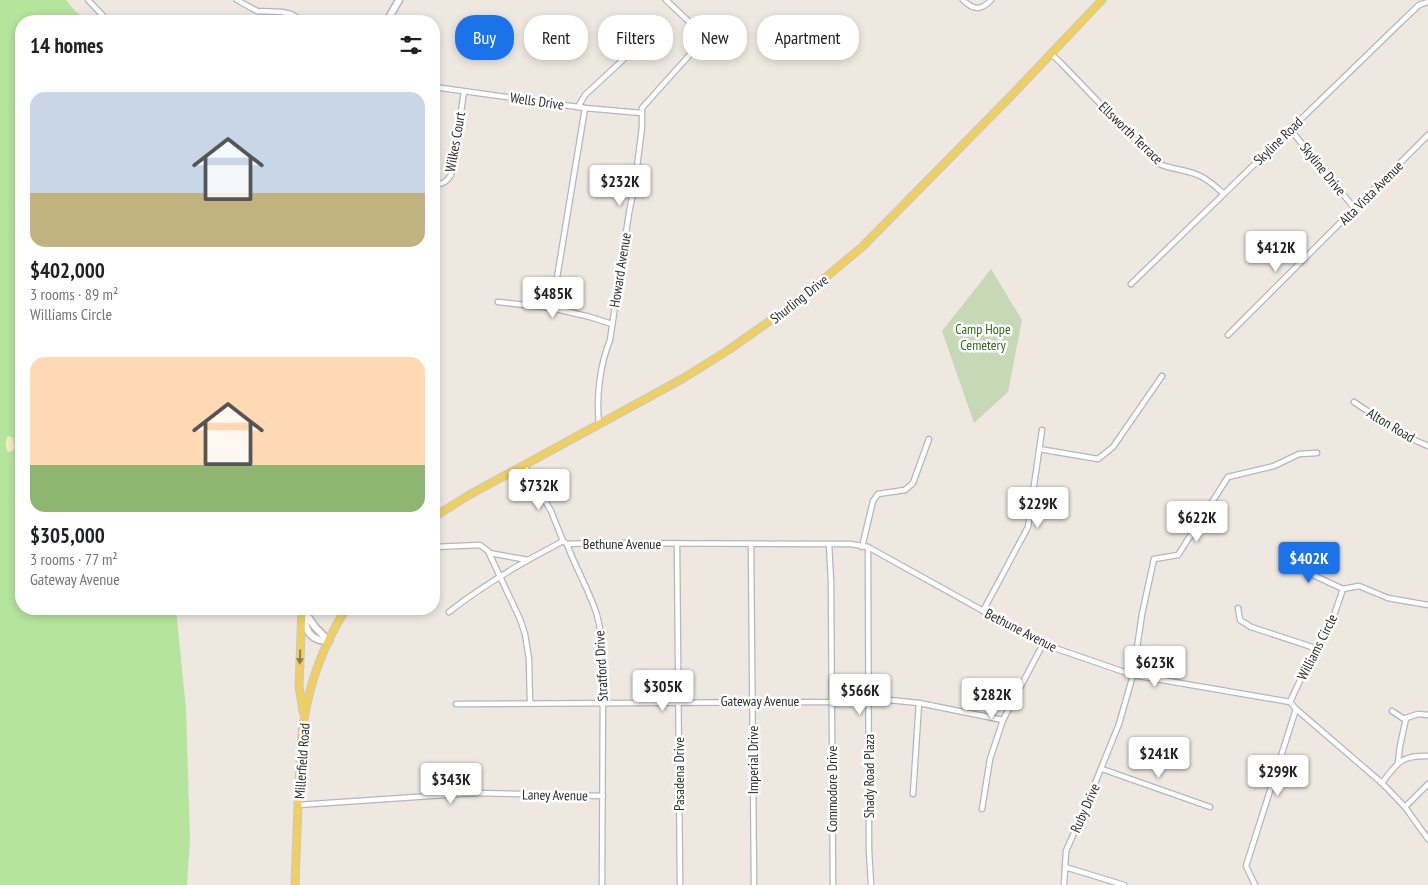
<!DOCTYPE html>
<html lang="en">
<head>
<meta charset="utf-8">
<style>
	body { margin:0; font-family:"PT Sans Narrow",sans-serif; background:#f2f2f2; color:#202124; height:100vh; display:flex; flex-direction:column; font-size:19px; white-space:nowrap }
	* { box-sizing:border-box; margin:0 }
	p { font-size:16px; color:#757577 }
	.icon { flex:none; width:28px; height:28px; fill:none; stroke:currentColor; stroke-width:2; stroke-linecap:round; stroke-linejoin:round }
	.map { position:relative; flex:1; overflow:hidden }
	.panel { position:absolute; left:15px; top:15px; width:425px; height:600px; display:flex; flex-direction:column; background:#fff; border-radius:20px; box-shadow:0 2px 8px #0003 }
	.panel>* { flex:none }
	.hud { position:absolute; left:455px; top:15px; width:475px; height:45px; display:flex; gap:10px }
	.price { position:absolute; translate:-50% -42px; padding:0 11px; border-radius:5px; background:#fff; color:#222; font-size:16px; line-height:32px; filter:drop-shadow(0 1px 2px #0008) }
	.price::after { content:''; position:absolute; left:50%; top:30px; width:15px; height:11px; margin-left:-8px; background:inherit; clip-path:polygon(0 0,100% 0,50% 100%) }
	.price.active { background:#1a73e8; color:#fff }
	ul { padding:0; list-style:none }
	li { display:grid; align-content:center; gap:10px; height:265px; padding:0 15px }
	li span { display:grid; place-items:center; height:155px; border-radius:15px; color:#555 }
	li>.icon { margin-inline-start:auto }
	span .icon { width:90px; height:90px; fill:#fffc; stroke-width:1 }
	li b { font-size:21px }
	h2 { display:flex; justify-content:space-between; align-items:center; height:60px; padding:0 15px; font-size:21px }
	.pill { padding:0 18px; border-radius:20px; background:#fff; box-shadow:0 2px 8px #0003; font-size:18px; line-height:45px }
	.pill.active { background:#1a73e8; color:#fff }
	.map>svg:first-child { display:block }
</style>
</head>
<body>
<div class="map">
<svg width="1428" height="885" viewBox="0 0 1428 885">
	<rect width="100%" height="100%" fill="#eee8e0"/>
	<path fill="#b5e49d" d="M 0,0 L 66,0 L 75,11 L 89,21 L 21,21 L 21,609 L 176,609 L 186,709 L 190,840 L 187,885 L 0,885 Z"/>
	<path fill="#f2ebc3" d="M 8,436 L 12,437 C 14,443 16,450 10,452 L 8,452 C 5,448 5,440 8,436 Z"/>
	<path fill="#c7d8b7" d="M 991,269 L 1022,320 L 1008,392 L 974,423 L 942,331 Z"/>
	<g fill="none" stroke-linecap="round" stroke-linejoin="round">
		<g stroke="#b3b6c0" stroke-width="7">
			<g id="street">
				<path d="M 88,0 L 108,21"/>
				<path d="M 237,0 L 257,11 L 282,12 L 291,14 L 303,21"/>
				<path d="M 666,0 L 699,31 L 702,35 L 703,40"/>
				<path d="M 963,0 C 973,10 981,11 991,0"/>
				<path d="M 1051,54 L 1060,62 L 1157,163 C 1171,170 1187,169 1200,176 C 1209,180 1216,187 1223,193"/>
				<path d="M 434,87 L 585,108 L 641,113"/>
				<path d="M 578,107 L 585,95 L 626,57 L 633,52 L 649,50"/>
				<path d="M 1290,129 L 1355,209"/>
				<path d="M 437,184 C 444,184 447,181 451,175 L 464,92"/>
				<path d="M 1131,284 L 1397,26 L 1419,5 L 1428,2"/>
				<path d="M 498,302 L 552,308 L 590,317 L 612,324"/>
				<path d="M 552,308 L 585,108"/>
				<path d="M 1228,335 L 1428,135"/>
				<path d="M 1354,402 L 1405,436 L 1428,446"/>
				<path d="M 599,424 C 596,396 600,365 610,340 L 629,213 L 635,183 L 642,127 L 642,108 L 703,40 L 718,27"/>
				<path d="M 1039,449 L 1098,459 L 1113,447 L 1162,376"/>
				<path d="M 524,465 L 551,511 L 563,541 L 567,544 C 575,567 588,588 596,612 C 603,635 603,659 603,684 L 602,885"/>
				<path d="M 567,544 L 596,543 L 829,544 L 851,544 L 868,547 L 1043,644 L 1133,675 L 1290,702 L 1296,709 L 1382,783 L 1405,807 L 1428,839"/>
				<path d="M 677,544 L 680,885"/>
				<path d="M 751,544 L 754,885"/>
				<path d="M 829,544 L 831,582 L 833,885"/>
				<path d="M 434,547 L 480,545 L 488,551 L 520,619 L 525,634 L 529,659 L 530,703"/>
				<path d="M 862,547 L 873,501 L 878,494 L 905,490 L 913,483 L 929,439"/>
				<path d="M 868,547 L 869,850 L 871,885"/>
				<path d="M 489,553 L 528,560 L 563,541"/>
				<path d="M 1286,558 L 1313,575 L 1343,589"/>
				<path d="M 1238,608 L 1240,620 L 1251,627 L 1318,649"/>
				<path d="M 983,611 L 1028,527 L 1042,430"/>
				<path d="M 449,612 C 474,592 500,576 528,560"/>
				<path d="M 1290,702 L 1303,674 L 1330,627 L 1343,589 L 1359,586 L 1388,598 L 1428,605"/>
				<path d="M 456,704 L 831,702 L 869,698 L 919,703 L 1003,720"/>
				<path d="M 1392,711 L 1404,719 L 1406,718"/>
				<path d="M 1398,762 L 1400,746 L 1406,718 L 1418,714 L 1428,715"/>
				<path d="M 1102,769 L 1210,807"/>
				<path d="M 1382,783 C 1397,763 1401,755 1428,756"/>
				<path d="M 913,794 L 919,703"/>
				<path d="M 298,805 L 475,793 L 603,796"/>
				<path d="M 1405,807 L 1428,784"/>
				<path d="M 982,809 L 990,759 L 1003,720 L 1043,644"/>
				<path d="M 1065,867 L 1124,885"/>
				<path d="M 1064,885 L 1066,851 L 1083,813 L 1119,724 L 1133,675 L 1142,614 L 1154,559 L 1178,555 L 1228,477 L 1274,466 L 1299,454 L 1317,453"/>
				<path d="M 1255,885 L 1246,866 L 1296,709"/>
			</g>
		</g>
		<g stroke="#b3b6c0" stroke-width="9">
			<g id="secondary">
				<path d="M 387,21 L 399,0"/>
				<path d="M 306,614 L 315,627 L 329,641"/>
				<path d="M 306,615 C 304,624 307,635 317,639 C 320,641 326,640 329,641"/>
			</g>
		</g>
		<g stroke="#c8c8c8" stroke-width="9">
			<g id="primary">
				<path d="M 434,517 L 469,495 L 682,379 L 727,351 L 774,318 L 807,293 L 862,247 L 1009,98 L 1102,0"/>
				<path d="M 302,609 L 299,686 L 303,712"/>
				<path d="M 295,885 C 296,858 297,831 298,804 C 300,776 299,748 304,720 C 310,681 325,642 346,609"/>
			</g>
		</g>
		<use href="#street" stroke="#fff" stroke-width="4.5"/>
		<use href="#secondary" stroke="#fff" stroke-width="6"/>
		<use href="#primary" stroke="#f0cf62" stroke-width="7"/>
	</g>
	<defs><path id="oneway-solid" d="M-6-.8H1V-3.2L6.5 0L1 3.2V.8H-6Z" transform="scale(1.25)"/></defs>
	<use fill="#8e7e48" href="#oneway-solid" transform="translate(300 657) rotate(92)"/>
	<g text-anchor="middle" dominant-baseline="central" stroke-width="5" stroke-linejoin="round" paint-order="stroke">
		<g font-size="14" fill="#2d2d2d" stroke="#fff">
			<text transform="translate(537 101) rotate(8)">Wells Drive</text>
			<text transform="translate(1131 133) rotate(44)">Ellsworth Terrace</text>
			<text transform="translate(1278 141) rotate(-44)">Skyline Road</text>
			<text transform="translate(455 142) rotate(-80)">Wilkes Court</text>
			<text transform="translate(1323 169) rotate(51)">Skyline Drive</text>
			<text transform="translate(1371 193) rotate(-45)">Alta Vista Avenue</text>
			<text transform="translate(620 270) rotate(-81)">Howard Avenue</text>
			<text transform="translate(799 299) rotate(-38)">Shurling Drive</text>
			<text transform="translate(1391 425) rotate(31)">Alton Road</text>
			<text x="622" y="544">Bethune Avenue</text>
			<text transform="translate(1021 630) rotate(27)">Bethune Avenue</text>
			<text transform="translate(1317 647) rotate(-63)">Williams Circle</text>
			<text transform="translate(601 666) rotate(-93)">Stratford Drive</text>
			<text x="760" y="701">Gateway Avenue</text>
			<text transform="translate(753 760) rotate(-90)">Imperial Drive</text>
			<text transform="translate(302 761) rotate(-86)">Millerfield Road</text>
			<text transform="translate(679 774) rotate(-90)">Pasadena Drive</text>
			<text transform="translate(869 776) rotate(-90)">Shady Road Plaza</text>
			<text transform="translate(832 789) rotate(-90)">Commodore Drive</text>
			<text transform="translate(555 795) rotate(1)">Laney Avenue</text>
			<text transform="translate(1085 808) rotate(-66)">Ruby Drive</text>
		</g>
		<g font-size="14" fill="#2c6b1b" stroke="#fff">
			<text x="983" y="329">Camp Hope<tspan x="983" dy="16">Cemetery</tspan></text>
		</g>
	</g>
</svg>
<b class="price" style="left:620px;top:207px">$232K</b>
<b class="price" style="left:1276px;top:273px">$412K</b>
<b class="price" style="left:553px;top:319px">$485K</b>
<b class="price" style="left:539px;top:511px">$732K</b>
<b class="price" style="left:1038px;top:529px">$229K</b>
<b class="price" style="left:1197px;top:543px">$622K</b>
<b class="price active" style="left:1309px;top:584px">$402K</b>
<b class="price" style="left:1155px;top:688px">$623K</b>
<b class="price" style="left:663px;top:712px">$305K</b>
<b class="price" style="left:860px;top:716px">$566K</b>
<b class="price" style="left:992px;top:720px">$282K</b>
<b class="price" style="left:1159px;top:779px">$241K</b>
<b class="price" style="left:1278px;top:797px">$299K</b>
<b class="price" style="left:451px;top:805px">$343K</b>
<div class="hud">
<a class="pill active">Buy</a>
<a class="pill">Rent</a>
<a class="pill">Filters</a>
<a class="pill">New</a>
<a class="pill">Apartment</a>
</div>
<section class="panel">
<h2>14 homes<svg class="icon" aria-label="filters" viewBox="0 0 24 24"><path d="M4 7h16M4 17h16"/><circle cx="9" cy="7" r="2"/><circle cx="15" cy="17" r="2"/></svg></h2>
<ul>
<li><span style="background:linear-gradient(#c9d6e8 65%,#c2b280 0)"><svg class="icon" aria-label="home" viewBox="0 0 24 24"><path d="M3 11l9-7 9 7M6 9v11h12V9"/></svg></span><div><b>$402,000</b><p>3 rooms · 89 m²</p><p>Williams Circle</p></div></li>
<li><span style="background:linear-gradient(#ffd9b3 70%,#8fb573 0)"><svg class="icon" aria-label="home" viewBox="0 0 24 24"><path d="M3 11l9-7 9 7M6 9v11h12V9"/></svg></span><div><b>$305,000</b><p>3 rooms · 77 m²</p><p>Gateway Avenue</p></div></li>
</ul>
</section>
</div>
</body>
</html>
